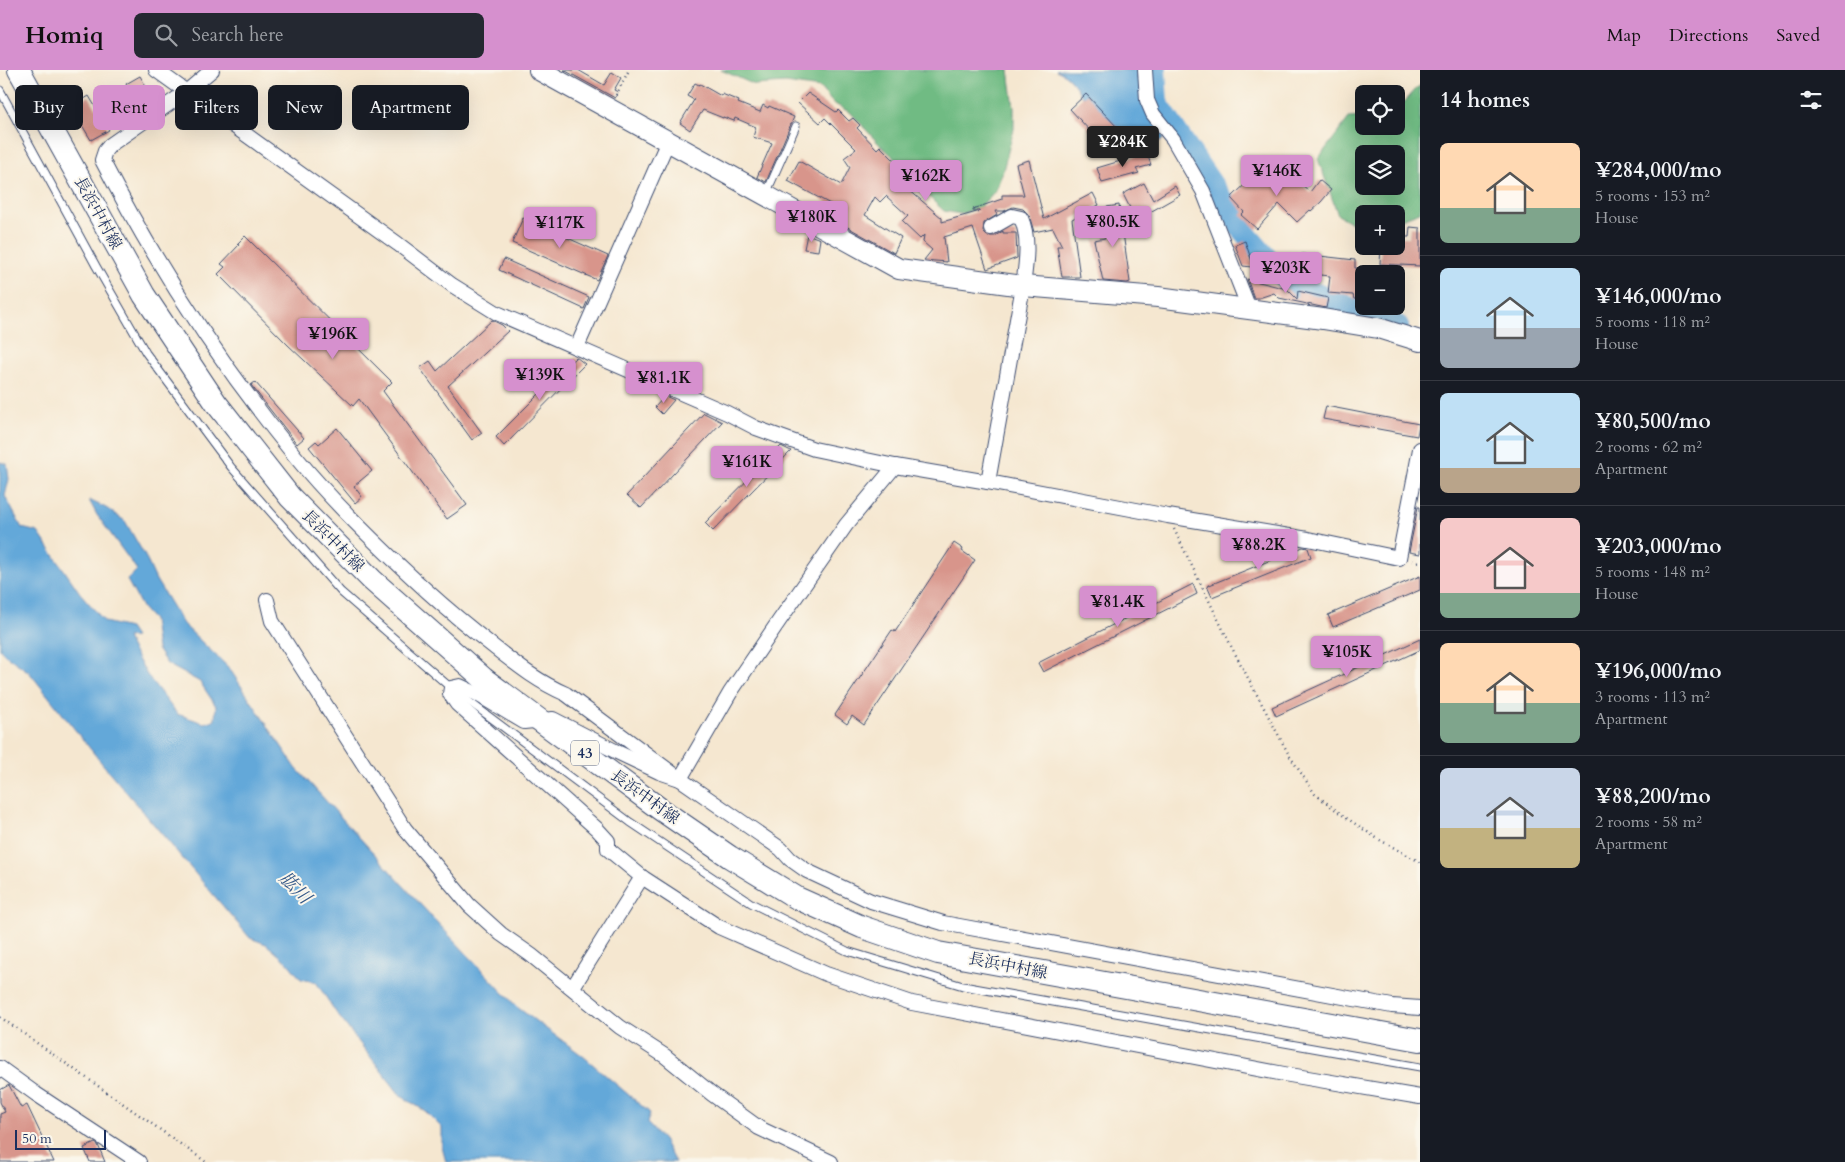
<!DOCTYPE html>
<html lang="en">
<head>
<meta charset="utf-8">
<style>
	body { margin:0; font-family:Cardo,"Noto Serif JP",serif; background:#242831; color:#f1f3f6; height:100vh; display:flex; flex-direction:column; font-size:19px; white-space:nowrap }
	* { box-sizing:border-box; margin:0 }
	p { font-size:16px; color:#9ea1a6 }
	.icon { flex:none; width:28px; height:28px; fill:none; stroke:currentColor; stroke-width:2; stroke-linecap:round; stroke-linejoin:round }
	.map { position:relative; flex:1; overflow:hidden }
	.details { display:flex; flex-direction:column; background:#171b24; width:425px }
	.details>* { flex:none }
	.banner { position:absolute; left:15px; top:15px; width:475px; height:45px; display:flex; gap:10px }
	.controls { position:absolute; left:1355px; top:15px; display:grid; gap:10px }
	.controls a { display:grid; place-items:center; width:50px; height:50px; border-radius:8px; background:#171b24; box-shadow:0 5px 20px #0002; font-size:25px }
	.scale { position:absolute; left:15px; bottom:12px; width:91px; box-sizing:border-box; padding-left:5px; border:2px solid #1b2f5e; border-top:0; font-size:14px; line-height:18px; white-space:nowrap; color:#1b2f5e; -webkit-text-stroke:4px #fbf7ec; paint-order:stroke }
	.price { position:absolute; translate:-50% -42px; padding:0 11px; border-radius:5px; background:#d690ce; color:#111; font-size:16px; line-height:32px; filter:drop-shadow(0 1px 2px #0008) }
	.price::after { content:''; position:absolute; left:50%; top:30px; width:15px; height:11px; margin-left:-8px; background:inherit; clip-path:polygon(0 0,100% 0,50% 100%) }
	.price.selected { background:#222; color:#fff }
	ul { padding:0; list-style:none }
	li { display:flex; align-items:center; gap:15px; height:125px; padding:0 20px }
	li+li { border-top:1px solid #363941 }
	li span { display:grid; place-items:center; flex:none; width:140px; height:100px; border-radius:8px; color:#555 }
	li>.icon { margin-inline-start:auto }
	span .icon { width:60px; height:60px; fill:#fffc; stroke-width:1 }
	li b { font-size:21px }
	h2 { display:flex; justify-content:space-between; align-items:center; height:60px; padding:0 20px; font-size:21px }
	.chip { padding:0 18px; border-radius:8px; background:#171b24; box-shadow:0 5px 20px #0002; font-size:18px; line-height:45px }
	.chip.selected { background:#d690ce; color:#111 }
	header { display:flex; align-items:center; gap:30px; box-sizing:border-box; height:70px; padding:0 25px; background:#d690ce; color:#111 }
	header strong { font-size:24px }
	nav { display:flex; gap:28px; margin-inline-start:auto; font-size:18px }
	.search { width:350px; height:45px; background:#242831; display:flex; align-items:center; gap:12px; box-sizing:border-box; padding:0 18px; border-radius:8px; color:#9ea1a6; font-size:19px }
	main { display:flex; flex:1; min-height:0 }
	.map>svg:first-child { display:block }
</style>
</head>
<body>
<header>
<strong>Homiq</strong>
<div class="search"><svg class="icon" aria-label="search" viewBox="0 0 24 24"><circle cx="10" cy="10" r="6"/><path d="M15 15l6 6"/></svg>Search here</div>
<nav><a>Map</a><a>Directions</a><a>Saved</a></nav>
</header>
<main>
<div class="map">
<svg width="1420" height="1092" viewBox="0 0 1420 1092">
	<rect width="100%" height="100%" fill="#fbf7ec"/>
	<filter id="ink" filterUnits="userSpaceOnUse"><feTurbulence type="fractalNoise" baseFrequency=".02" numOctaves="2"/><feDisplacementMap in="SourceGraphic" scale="10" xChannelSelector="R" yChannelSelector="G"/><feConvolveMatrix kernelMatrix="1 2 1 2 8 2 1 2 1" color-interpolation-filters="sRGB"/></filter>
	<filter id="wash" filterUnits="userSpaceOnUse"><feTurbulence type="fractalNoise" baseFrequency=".0096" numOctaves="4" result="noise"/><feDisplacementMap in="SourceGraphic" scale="20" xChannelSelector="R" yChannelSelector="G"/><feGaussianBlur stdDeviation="1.12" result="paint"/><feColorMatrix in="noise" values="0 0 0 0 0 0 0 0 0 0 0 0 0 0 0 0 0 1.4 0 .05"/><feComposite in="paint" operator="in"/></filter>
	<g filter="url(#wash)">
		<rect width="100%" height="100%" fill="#f5e7d0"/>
		<g fill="#6fbb83" stroke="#457570" fill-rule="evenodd">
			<path d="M 721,0 L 1009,0 L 1014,38 L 1014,59 L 1002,104 L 995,121 L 980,137 L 961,144 L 944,141 L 928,126 L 922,112 L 879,74 L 851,43 L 833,33 L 820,18 L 786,13 L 755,15 Z"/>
			<path d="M 1420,15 L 1420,142 L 1396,151 L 1396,144 L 1364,144 L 1364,160 L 1338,145 L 1318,89 L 1349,48 L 1364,47 L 1364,56 L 1396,56 L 1396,41 ZM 1364,84 L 1396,84 L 1396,116 L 1364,116 Z"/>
		</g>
		<g fill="#64a8d9" stroke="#406c9c">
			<path d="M 1056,0 L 1139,0 L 1164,69 C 1159,72 1140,75 1132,77 L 1128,75 L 1080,24 C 1075,14 1067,4 1056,0 Z"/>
			<path d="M 0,392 L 7,394 L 9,409 L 5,426 L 22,458 L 38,462 L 80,523 L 105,552 L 129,558 L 135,567 L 127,568 L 131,577 L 147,605 L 177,644 L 204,653 L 215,650 L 216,636 L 200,612 L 167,594 L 157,579 L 153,550 L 143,539 L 127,510 L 137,500 L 97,445 L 89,430 L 106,438 L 125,451 L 145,486 L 156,510 L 183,554 L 229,598 L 296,698 L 432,847 L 517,937 L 583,986 L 650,1043 L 647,1053 L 663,1070 L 675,1092 L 446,1092 L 442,1077 L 442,1058 L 425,1041 L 401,1026 L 337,944 L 316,912 L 301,909 L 287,892 L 266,874 L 250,868 L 100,691 L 29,602 L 4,584 L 0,579 Z"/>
		</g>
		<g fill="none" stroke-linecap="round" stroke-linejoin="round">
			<path stroke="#64a8d9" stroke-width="22" d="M 1155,0 L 1157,33 L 1244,162 L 1279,202 L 1290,213 L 1372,247 L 1398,256"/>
		</g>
		<g id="blocks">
			<g fill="#d8958b">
				<path d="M 564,0 L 578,0 L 604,15 L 612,2 L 621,8 L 614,20 L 618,22 L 615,28 Z"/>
				<path d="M 140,6 L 149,22 L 134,30 L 126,14 Z"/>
				<path d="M 695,13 L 699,15 L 700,14 L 721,26 L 722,24 L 739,31 L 738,33 L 760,42 L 763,35 L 768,38 L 769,36 L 794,47 L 766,112 L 757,107 L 772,73 L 753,67 L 756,57 L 735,48 L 734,51 L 723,47 L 723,48 L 703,40 L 690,60 L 680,53 L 694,30 L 687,26 Z"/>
				<path d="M 808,23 L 836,42 L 838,40 L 849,51 L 853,48 L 860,55 L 857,58 L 877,79 L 880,76 L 903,99 L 895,108 L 942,148 L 942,152 L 980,141 L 973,141 L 973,139 L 1002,129 L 1002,125 L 1024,125 L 1016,94 L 1029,90 L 1044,149 L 1093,123 L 1099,135 L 1072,149 L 1080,207 L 1062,207 L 1057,176 L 1062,176 L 1053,158 L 1034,162 L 1029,145 L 1023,139 L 1013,137 L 1004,141 L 995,141 L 997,145 L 984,153 L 983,162 L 987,166 L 995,166 L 1003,161 L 1003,163 L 1016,163 L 1017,188 L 987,199 L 973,158 L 944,167 L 947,192 L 924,190 L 932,180 L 923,172 L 924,165 L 920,169 L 902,152 L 908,146 L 886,126 L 880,132 L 875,127 L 865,145 L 901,168 L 894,183 L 826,145 L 832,135 L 788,111 L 799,91 L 841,115 L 850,97 L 844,88 L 856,79 L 825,48 L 820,53 L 798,33 Z"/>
				<path d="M 1086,24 L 1118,58 L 1101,73 L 1070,39 Z"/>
				<path d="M 89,26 L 109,60 L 91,70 L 71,37 Z"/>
				<path d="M 1147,83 L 1151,95 L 1136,99 L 1139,103 L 1102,113 L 1097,98 Z"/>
				<path d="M 1264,96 L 1278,111 L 1288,102 L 1310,122 L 1319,110 L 1331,120 L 1321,132 L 1311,141 L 1310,140 L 1297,152 L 1279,134 L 1257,159 L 1241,145 L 1244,142 L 1231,128 Z"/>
				<path d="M 1144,113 L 1153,130 L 1175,116 L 1180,125 L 1136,150 L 1123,124 Z"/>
				<path d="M 1119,135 L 1130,212 L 1127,213 L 1103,211 L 1094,170 L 1105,168 L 1101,138 Z"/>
				<path d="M 523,148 L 608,186 L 597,210 L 512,173 Z"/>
				<path d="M 1410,157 L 1420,158 L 1420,196 L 1380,194 L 1381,176 L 1396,176 L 1396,167 L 1409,167 Z"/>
				<path d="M 807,164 L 820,169 L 818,181 L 804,179 Z"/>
				<path d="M 245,166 L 392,312 L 383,321 L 467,435 L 447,449 L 359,329 L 353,336 L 288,275 L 218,204 L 225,197 L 221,194 L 239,175 L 237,174 Z"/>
				<path d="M 1245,171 L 1252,192 L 1259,186 L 1269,199 L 1243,196 L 1235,175 Z"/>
				<path d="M 1302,184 L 1355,190 L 1355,198 L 1364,200 L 1364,230 L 1354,229 L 1353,225 L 1328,223 L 1330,206 L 1300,203 Z"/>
				<path d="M 504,189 L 589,227 L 584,239 L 499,200 Z"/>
				<path d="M 1247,209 L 1287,219 L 1297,229 L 1298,221 L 1328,228 L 1326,238 L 1279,228 L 1274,223 L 1259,228 L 1254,228 Z"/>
				<path d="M 492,250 L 502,255 L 508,261 L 448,316 L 482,363 L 472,370 L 420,298 L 430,291 L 437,301 Z"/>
				<path d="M 576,287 L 585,294 L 504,376 L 496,367 Z"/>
				<path d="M 255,312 L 304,368 L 297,374 L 251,315 Z"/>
				<path d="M 665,326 L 674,330 L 662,344 L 655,337 Z"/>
				<path d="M 1326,336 L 1419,354 L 1417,366 L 1323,349 Z"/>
				<path d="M 704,343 L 722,352 L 641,438 L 627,425 Z"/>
				<path d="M 337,358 L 372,401 L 354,416 L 362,427 L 355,433 L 309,377 L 316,371 L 319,374 Z"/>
				<path d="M 781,376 L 791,381 L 713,461 L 705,453 Z"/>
				<path d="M 1418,437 L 1420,437 L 1420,484 L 1409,482 Z"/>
				<path d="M 954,473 L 963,479 L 962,481 L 975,490 L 864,655 L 852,646 L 847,654 L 835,645 L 892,560 L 895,562 Z"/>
				<path d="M 1303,477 L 1308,478 L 1311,487 L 1212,527 L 1207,516 Z"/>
				<path d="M 1420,506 L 1420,520 L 1333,557 L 1328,545 Z"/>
				<path d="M 1193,514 L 1197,524 L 1043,602 L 1038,593 Z"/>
				<path d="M 1420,569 L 1420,580 L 1276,646 L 1272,637 Z"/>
				<path d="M 9,1015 L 21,1038 L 27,1035 L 54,1092 L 0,1092 L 0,1044 L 5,1042 L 0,1032 L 0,1020 Z"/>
				<path d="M 95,1073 L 98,1075 L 105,1092 L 90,1092 L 84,1078 Z"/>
			</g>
		</g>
	</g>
	<g filter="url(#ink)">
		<use href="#blocks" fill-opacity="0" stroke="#3c4b6f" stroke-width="1"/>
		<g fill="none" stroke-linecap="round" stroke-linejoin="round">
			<g stroke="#3c4b6f" stroke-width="9">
				<g id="lane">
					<path d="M 0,20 L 96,196 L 146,283 L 231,397 L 341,522 L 451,618 L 630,752 L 751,833 L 847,881 L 963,916 L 1420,997"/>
					<path d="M 766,124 L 796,56"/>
				</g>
			</g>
			<g stroke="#3c4b6f" stroke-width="16">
				<g id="street">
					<path d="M 156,0 L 398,174 L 452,215 L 497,243 L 727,343 L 756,358 L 814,379 L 895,396 L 988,412 L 1168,446 L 1308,469 L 1399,488 L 1420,379"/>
					<path d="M 212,0 L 186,22 L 110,75 L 105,81 L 102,90 C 156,195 221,295 295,386 C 335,435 381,479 427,521 C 449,541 471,559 494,577 C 517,595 538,612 566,624 L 680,709 L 781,779 L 790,789 L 807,801 L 871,831 L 943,853 L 1392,936 L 1420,938"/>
					<path d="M 1145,0 L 1147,30 L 1153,44 L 1173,69 L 1203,121 L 1250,241"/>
					<path d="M 577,277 L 668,71"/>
					<path d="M 895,396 L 846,455 L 779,551 L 730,623 L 680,709 L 659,702 L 617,682 L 553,649 L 524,652 L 477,624 L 460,616 L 451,618 L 450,624 L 457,634 L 597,759 L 608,771 L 608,779 L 642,807 L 719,857 L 826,904 L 912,933 L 1284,1004 L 1420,1027"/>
					<path d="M 988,412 L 1023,216 C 1026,194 1030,168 1021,148 L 1012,146 L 991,158"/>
					<path d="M 267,530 L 272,551 L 405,759 L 469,835 L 501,864 L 531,885 L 620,957 L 665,986 L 712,1024 L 759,1058 L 831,1092"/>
					<path d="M 573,917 L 642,807"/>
					<path d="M 0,998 L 36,1024 L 139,1092"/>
				</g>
			</g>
			<g stroke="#3c4b6f" stroke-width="22">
				<path id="secondary" d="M 539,0 L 899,199 L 1023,216 L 1158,227 L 1323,249 L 1378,258 L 1420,271"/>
			</g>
			<g stroke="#3c4b6f" stroke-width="24">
				<path id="primary" d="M 19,0 L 144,225 L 216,333 L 290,427 L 372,510 L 484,609 L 660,739 L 730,787 L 797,828 L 862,857 L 938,883 L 1420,970"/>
			</g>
			<g stroke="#3c4b6f" stroke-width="2.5" stroke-dasharray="1 4" stroke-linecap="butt">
				<path d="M 616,25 L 629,0"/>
				<path d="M 1174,459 L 1231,576 L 1289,685 L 1315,724 L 1345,747 L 1378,769 L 1420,792"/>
				<path d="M 1412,491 L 1420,492"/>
				<path d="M 0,947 L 206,1092"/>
			</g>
			<use href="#lane" stroke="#fff" stroke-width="7"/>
			<use href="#street" stroke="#fff" stroke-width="14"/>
			<use href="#secondary" stroke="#fff" stroke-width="20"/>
			<use href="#primary" stroke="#fff" stroke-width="22"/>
		</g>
	</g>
	<g text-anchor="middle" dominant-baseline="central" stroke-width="4" stroke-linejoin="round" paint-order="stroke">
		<rect fill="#fbf7ec" stroke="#5e6b89" stroke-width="1" x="571" y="670.5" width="28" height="25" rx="4"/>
		<g font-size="15" font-weight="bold" fill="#1b2f5e">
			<text x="585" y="683">43</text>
		</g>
		<g font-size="16" fill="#1b2f5e" stroke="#fbf7ec">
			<text transform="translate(98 143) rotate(61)">長浜中村線</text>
			<text transform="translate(333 471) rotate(45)">長浜中村線</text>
			<text transform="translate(645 727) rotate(36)">長浜中村線</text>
			<text transform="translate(1008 896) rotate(11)">長浜中村線</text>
		</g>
		<g font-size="18" font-style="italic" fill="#355989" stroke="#fbf7ec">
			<text transform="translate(295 818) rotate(45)">肱川</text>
		</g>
	</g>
</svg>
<div class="controls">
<a><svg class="icon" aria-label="locate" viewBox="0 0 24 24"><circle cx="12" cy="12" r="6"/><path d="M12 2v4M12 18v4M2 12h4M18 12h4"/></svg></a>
<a><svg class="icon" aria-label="layers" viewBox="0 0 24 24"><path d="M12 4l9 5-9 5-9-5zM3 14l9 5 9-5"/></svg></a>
<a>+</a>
<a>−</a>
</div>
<div class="scale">50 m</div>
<b class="price selected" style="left:1123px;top:98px">¥284K</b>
<b class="price" style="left:1277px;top:127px">¥146K</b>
<b class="price" style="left:926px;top:132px">¥162K</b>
<b class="price" style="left:812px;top:173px">¥180K</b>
<b class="price" style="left:1113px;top:178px">¥80.5K</b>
<b class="price" style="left:560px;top:179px">¥117K</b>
<b class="price" style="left:1286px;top:224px">¥203K</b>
<b class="price" style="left:333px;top:290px">¥196K</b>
<b class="price" style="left:540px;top:331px">¥139K</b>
<b class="price" style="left:664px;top:334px">¥81.1K</b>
<b class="price" style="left:747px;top:418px">¥161K</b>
<b class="price" style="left:1259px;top:501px">¥88.2K</b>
<b class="price" style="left:1118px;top:558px">¥81.4K</b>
<b class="price" style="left:1347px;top:608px">¥105K</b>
<div class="banner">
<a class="chip">Buy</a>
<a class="chip selected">Rent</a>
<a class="chip">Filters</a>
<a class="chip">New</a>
<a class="chip">Apartment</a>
</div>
</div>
<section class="details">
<h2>14 homes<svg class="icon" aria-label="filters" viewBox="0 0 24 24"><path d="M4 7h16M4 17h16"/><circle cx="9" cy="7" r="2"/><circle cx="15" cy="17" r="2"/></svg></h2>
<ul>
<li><span style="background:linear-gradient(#ffd9b3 65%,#7fa58c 0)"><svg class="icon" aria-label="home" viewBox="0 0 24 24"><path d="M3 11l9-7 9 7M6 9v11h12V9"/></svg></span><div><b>¥284,000/mo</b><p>5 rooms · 153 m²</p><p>House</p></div></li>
<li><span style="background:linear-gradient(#bfe0f5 60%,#9aa5b1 0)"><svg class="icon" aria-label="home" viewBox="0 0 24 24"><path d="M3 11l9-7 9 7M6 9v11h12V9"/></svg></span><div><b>¥146,000/mo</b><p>5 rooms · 118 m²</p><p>House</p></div></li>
<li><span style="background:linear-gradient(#bfe0f5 75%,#b9a48a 0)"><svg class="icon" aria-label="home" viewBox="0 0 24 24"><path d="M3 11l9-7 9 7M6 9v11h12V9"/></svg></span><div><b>¥80,500/mo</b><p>2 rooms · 62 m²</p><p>Apartment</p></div></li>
<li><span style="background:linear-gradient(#f6c9c9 75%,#7fa58c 0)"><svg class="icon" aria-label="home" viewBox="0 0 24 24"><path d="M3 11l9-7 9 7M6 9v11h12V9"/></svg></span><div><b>¥203,000/mo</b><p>5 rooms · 148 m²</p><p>House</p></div></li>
<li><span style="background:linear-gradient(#ffd9b3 60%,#7fa58c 0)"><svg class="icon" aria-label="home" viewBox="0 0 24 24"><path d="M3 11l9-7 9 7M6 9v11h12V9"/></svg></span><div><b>¥196,000/mo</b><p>3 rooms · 113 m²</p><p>Apartment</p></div></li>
<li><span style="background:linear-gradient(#c9d6e8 60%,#c2b280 0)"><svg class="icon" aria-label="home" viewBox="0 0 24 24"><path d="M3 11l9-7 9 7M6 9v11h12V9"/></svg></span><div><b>¥88,200/mo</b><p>2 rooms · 58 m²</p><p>Apartment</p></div></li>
</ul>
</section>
</main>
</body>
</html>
